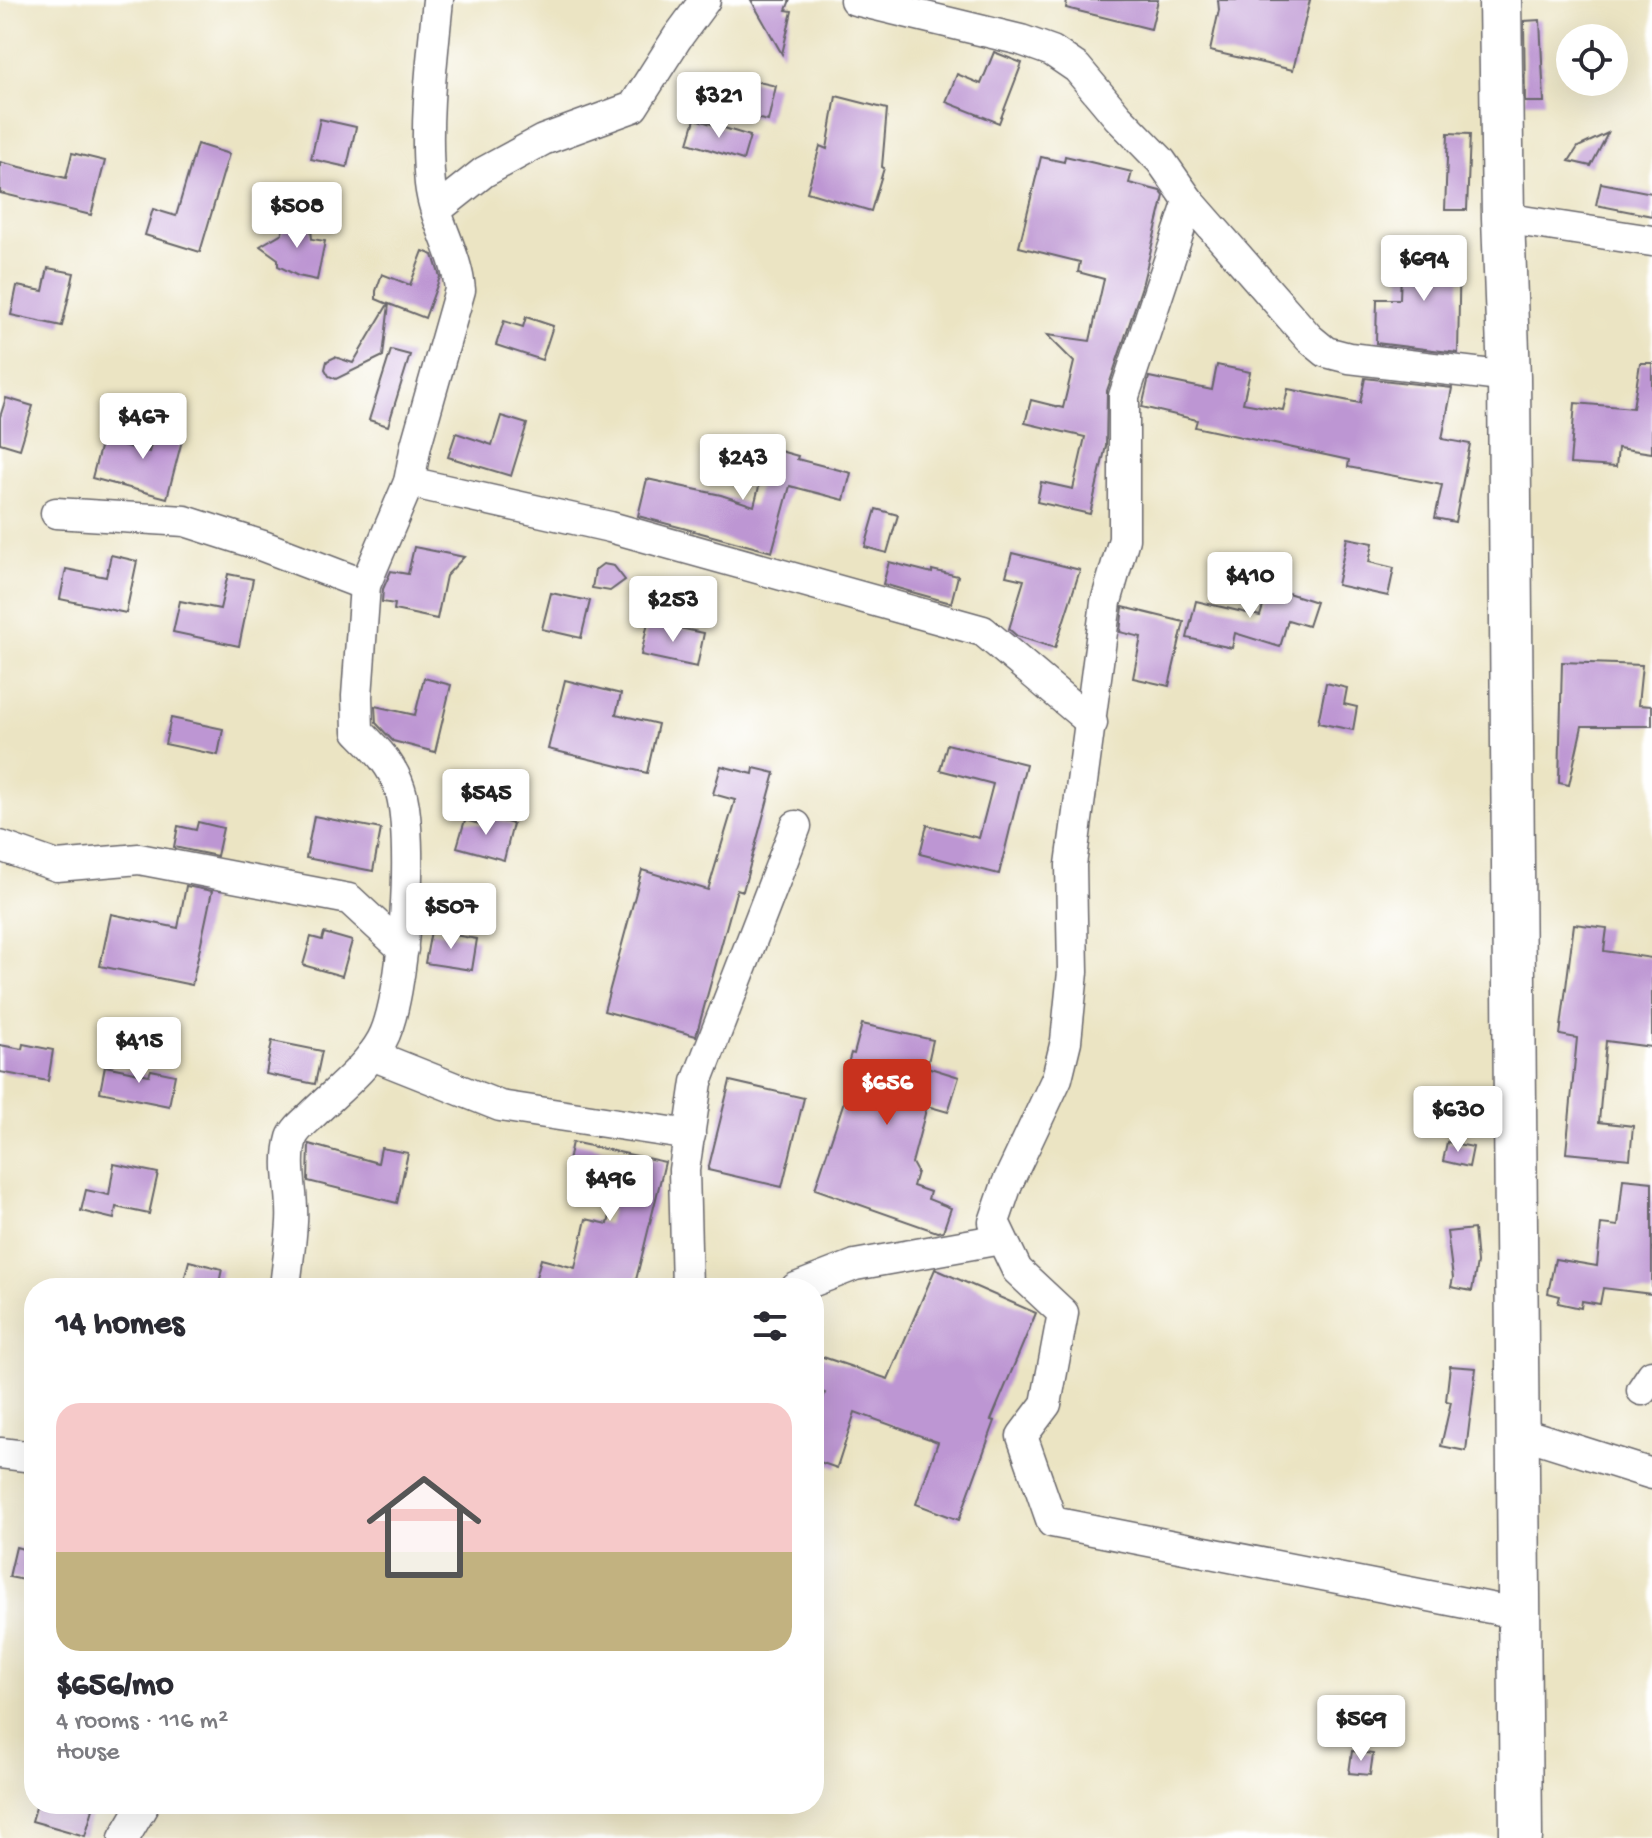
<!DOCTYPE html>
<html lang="en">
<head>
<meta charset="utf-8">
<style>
	body { margin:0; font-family:"Gochi Hand",sans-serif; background:#f2f2f3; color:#2b2b33; height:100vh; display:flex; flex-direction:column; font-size:30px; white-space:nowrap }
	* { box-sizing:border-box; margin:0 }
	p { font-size:26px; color:#7c7c81 }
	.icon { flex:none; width:44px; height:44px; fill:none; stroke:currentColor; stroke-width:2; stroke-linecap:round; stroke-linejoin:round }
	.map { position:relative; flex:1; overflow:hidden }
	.drawer { position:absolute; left:24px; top:1278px; width:800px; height:536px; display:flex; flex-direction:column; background:#fff; border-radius:32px; box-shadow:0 8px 32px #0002 }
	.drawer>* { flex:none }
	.tools { position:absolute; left:1556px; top:24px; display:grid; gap:16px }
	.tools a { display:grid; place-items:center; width:72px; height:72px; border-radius:50%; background:#fff; box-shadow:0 8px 32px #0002; font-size:40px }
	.price { position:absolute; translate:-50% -68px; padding:0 18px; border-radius:8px; background:#fff; color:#222; font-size:26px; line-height:52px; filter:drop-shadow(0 2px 4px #0008) }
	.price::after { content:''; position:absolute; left:50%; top:48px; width:24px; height:18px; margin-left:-12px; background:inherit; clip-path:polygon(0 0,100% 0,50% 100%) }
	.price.active { background:#c8321e; color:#fff }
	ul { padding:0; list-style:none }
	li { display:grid; align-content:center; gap:16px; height:424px; padding:0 32px }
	li span { display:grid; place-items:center; height:248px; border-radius:24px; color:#555 }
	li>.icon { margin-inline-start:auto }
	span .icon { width:144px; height:144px; fill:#fffc; stroke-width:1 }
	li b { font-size:34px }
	h2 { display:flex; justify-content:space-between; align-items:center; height:96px; padding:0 32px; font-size:34px }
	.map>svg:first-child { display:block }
</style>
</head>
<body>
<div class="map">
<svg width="1652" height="1838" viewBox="0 0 1652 1838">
	<rect width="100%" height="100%" fill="#fff"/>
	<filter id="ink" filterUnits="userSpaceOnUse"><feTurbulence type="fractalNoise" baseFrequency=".0125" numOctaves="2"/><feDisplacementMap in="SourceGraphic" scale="16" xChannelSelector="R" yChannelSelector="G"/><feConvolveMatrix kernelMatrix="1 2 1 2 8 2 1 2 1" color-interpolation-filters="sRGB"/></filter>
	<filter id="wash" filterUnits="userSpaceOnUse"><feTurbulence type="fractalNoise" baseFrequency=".006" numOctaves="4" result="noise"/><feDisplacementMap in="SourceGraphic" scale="32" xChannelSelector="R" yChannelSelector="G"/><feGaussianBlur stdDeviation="1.8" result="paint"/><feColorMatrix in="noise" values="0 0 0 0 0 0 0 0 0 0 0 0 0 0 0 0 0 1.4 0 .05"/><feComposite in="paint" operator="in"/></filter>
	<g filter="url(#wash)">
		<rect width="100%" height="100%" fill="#ebe4c3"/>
		<g id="blocks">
			<g fill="#bd96d3">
				<path d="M 751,0 L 790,0 L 786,10 L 792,11 L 782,54 Z"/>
				<path d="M 1067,0 L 1158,0 L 1151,29 L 1066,8 Z"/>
				<path d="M 1218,0 L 1310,0 L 1293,70 L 1210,51 L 1219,10 Z"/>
				<path d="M 1540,20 L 1544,102 L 1525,102 L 1524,21 Z"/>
				<path d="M 994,52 L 1022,63 L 999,123 L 946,102 L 957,74 L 981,84 Z"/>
				<path d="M 750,80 L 776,86 L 768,121 L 742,115 Z"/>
				<path d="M 836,96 L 887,109 L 882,167 L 884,168 L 871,211 L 807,192 L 820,146 L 827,149 Z"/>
				<path d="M 320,119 L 356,127 L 347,167 L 311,159 Z"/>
				<path d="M 695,119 L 750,136 L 743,160 L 688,143 Z"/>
				<path d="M 1448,133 L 1470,134 L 1467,210 L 1445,210 Z"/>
				<path d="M 1608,133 L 1591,166 L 1569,161 L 1578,147 Z"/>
				<path d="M 197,144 L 229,154 L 200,252 L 145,235 L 153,209 L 176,216 Z"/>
				<path d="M 72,153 L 105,161 L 91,215 L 0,193 L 0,162 L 66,178 Z"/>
				<path d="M 1065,156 L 1132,172 L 1129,183 L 1160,191 L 1164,196 L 1142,286 L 1107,391 L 1106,446 L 1090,514 L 1037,502 L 1041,482 L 1073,489 L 1085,437 L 1025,423 L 1031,400 L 1063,408 L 1074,362 L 1047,335 L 1090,341 L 1104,279 L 1078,272 L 1080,262 L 1019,247 L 1041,157 L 1064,162 Z"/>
				<path d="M 1601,183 L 1652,193 L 1652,216 L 1596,205 Z"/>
				<path d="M 286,214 L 311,229 L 312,239 L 325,241 L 317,280 L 298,276 L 278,266 L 278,259 L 260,246 L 282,233 Z"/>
				<path d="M 1402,248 L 1460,250 L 1458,353 L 1376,343 L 1377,299 L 1400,299 Z"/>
				<path d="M 423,251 L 433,255 L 440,277 L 425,318 L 389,304 L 383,356 L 336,379 L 329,376 L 325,369 L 327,361 L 335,357 L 353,363 L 388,304 L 376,299 L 376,291 L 382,274 L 410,285 Z"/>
				<path d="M 48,268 L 74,273 L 62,326 L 11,315 L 17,286 L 43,291 Z"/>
				<path d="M 526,317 L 553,326 L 542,360 L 496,345 L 504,321 L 523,327 Z"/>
				<path d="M 391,350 L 410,355 L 388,426 L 369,420 Z"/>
				<path d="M 1640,363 L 1652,363 L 1652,453 L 1618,448 L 1616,467 L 1570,464 L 1575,403 L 1633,408 Z"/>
				<path d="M 1217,365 L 1250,372 L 1243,403 L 1283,410 L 1288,389 L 1360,403 L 1365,378 L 1452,388 L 1442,439 L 1470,444 L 1455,522 L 1435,518 L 1442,485 L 1348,467 L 1349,460 L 1195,427 L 1197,420 L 1142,407 L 1149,377 L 1212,390 Z"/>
				<path d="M 6,398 L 33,406 L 20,449 L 0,443 L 0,417 Z"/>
				<path d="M 501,416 L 527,424 L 511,476 L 448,457 L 456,433 L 492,445 Z"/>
				<path d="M 158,418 L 186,425 L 167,498 L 92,478 L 102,440 L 149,452 Z"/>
				<path d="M 769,448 L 798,456 L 797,459 L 851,473 L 844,500 L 790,486 L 772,552 L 638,516 L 647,479 L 721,495 L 754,506 Z"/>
				<path d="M 876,509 L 898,515 L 887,553 L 865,547 Z"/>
				<path d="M 1347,538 L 1373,543 L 1369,562 L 1394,568 L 1388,596 L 1337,585 Z"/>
				<path d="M 414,547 L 464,557 L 446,576 L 437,619 L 394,610 L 395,604 L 382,602 L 383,589 L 391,571 L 408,574 Z"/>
				<path d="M 1012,553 L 1080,570 L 1055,648 L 1017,636 L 1009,629 L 1024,580 L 1006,576 Z"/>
				<path d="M 111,555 L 137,561 L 126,613 L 60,599 L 66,569 L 106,577 Z"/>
				<path d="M 889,562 L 932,573 L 932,570 L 958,576 L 951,603 L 883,584 Z"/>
				<path d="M 603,564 L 614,566 L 625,580 L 610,591 L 592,588 L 595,570 Z"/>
				<path d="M 228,574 L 253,579 L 239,646 L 173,632 L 180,601 L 220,609 Z"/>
				<path d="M 1269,587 L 1316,602 L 1308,626 L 1288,620 L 1280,647 L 1235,633 L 1232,648 L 1187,638 L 1196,601 L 1260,616 Z"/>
				<path d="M 551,593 L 590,601 L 581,638 L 542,629 Z"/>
				<path d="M 1123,607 L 1184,622 L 1169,686 L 1133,678 L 1141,637 L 1120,632 Z"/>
				<path d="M 648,622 L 704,633 L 697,667 L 641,655 Z"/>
				<path d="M 1562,662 L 1642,665 L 1638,705 L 1652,706 L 1652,726 L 1582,726 L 1569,785 L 1559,783 Z"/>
				<path d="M 424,678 L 451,685 L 435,752 L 393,741 L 376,723 L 375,706 L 415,715 Z"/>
				<path d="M 565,680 L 621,694 L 616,714 L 658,724 L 647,773 L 548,749 Z"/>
				<path d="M 1326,683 L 1347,688 L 1344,704 L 1357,707 L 1353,730 L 1318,723 Z"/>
				<path d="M 171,718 L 223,729 L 218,755 L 165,744 Z"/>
				<path d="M 947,744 L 1026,764 L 999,874 L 920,854 L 927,825 L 979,838 L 993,784 L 940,770 Z"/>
				<path d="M 721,766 L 753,774 L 754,768 L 775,773 L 743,891 L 737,889 L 696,1036 L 604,1011 L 642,870 L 708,890 L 735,800 L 713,794 Z"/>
				<path d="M 314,816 L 381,829 L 373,871 L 306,858 Z"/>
				<path d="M 485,816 L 513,824 L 504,860 L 457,847 L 465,820 L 483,825 Z"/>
				<path d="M 198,822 L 223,828 L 217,856 L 174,847 L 178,826 L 196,830 Z"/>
				<path d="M 186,886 L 212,891 L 192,985 L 100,966 L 111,914 L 178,928 Z"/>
				<path d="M 1574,924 L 1607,928 L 1604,951 L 1652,958 L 1652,1047 L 1606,1041 L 1599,1122 L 1633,1126 L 1630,1159 L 1566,1153 L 1577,1038 L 1560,1035 Z"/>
				<path d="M 431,931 L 477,939 L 472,970 L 425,963 Z"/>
				<path d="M 324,933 L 352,941 L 342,976 L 303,965 L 311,937 L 322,940 Z"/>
				<path d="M 862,1024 L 933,1040 L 927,1067 L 959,1077 L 948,1112 L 927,1106 L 912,1163 L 917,1172 L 913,1186 L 930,1192 L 928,1199 L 951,1208 L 943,1231 L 937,1232 L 815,1189 L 850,1083 L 843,1081 L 851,1053 L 854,1054 Z"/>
				<path d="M 272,1041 L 322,1051 L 315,1084 L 266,1074 Z"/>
				<path d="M 23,1044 L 53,1050 L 48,1081 L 0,1072 L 0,1045 L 22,1049 Z"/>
				<path d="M 105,1066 L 149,1075 L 151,1070 L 175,1075 L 169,1106 L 100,1092 Z"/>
				<path d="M 730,1081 L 804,1098 L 782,1187 L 708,1170 Z"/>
				<path d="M 572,1142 L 665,1162 L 634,1288 L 533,1288 L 541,1259 L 575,1268 L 586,1219 L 608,1224 L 618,1182 L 566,1171 Z"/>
				<path d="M 1447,1142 L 1473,1147 L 1469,1167 L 1443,1161 Z"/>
				<path d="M 309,1144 L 378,1163 L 381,1148 L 408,1153 L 397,1203 L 308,1181 Z"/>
				<path d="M 114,1164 L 158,1173 L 149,1214 L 116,1207 L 114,1219 L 81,1211 L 86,1190 L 109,1195 Z"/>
				<path d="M 1623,1179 L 1652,1182 L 1652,1294 L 1603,1288 L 1600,1304 L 1582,1301 L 1581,1308 L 1558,1303 L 1560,1296 L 1548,1293 L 1555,1259 L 1597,1266 L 1601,1224 L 1618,1226 Z"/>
				<path d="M 1474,1229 L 1477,1263 L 1472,1291 L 1451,1287 L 1453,1278 L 1447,1232 Z"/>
				<path d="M 189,1261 L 222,1269 L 218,1288 L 184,1280 Z"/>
				<path d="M 935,1269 L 1036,1313 L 991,1420 L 995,1421 L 959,1520 L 916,1504 L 938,1442 L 855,1412 L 837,1468 L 814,1460 L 814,1425 L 825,1393 L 814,1389 L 814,1354 L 888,1379 Z"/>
				<path d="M 1450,1366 L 1476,1368 L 1466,1451 L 1441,1446 L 1451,1402 L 1446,1401 Z"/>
				<path d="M 16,1547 L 34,1552 L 34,1582 L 9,1577 Z"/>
				<path d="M 1352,1751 L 1373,1754 L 1370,1775 L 1349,1773 Z"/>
				<path d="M 37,1804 L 76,1804 L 93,1809 L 85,1836 L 32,1821 Z"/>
			</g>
		</g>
	</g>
	<g filter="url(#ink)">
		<use href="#blocks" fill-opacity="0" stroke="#68666b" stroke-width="2"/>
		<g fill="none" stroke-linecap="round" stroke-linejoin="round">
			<g stroke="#68666b" stroke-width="33">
				<g id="minor">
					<path d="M 855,0 L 1021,40 L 1052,51 L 1077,68 L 1118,117 L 1161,161 L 1189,201 L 1309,338 L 1326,352 L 1349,358 L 1509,377"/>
					<path d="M 1189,201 L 1124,396 L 1124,539 L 1106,602 L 1071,865 L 1073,972 L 1066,1041 L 1057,1078 L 1007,1184 L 994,1222 L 1017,1270 L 1063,1313 L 1046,1404 L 1022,1436 L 1052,1522 L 1521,1614"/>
					<path d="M 436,210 L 484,172 L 543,140 L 633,107 L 677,38 L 705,0"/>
					<path d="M 1503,218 L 1652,241"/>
					<path d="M 409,482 L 610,527 L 983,631 L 1092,723"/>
					<path d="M 56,513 L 185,521 L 263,546 L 365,585"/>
					<path d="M 0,846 L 57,866 L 139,859 L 349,899 L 403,949"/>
					<path d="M 372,1055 L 500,1106 L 690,1135"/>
					<path d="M 285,1288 C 287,1266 291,1244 292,1222 C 294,1194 284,1166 292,1138 C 295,1129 306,1121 312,1115 C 335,1092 366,1069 382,1040 C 405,999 415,834 400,789 C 392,764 376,749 358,731 L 357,696 L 365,585 L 409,482 L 416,445 L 460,290 C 457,253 434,221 430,184 C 424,124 432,60 438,0"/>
					<path d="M 687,1288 L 684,1170 L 697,1082 L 796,826"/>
					<path d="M 796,1288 L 855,1265 L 1001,1239"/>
					<path d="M 1642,1390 L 1652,1375"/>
					<path d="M 1519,1432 L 1652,1474"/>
					<path d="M 0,1453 L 34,1457"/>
					<path d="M 124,1838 L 144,1804"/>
				</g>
			</g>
			<g stroke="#68666b" stroke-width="45">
				<path id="secondary" d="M 1500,0 L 1503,218 L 1509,377 L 1521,1838"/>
			</g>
			<use href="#minor" stroke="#fff" stroke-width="30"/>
			<use href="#secondary" stroke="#fff" stroke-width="42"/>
		</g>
	</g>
</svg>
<div class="tools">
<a><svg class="icon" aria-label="locate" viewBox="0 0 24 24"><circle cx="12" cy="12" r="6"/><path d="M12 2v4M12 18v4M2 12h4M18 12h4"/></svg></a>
</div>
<b class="price" style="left:719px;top:140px">$321</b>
<b class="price" style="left:297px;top:250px">$508</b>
<b class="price" style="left:1424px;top:303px">$694</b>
<b class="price" style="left:143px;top:461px">$467</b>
<b class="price" style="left:743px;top:502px">$243</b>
<b class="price" style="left:1250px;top:620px">$410</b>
<b class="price" style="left:673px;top:644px">$253</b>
<b class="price" style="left:486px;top:837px">$545</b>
<b class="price" style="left:451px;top:951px">$507</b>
<b class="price" style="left:139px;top:1085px">$415</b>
<b class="price active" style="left:887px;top:1127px">$656</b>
<b class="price" style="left:1458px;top:1154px">$630</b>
<b class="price" style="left:610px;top:1223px">$496</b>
<b class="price" style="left:1361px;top:1763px">$569</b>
<section class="drawer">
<h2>14 homes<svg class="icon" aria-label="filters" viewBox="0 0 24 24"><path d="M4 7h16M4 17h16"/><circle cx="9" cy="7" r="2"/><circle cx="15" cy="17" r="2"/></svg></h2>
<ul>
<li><span style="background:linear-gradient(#f6c9c9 60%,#c2b280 0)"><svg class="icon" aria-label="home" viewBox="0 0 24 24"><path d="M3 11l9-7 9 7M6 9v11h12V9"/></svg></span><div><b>$656/mo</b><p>4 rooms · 116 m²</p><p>House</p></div></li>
</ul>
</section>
</div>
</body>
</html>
